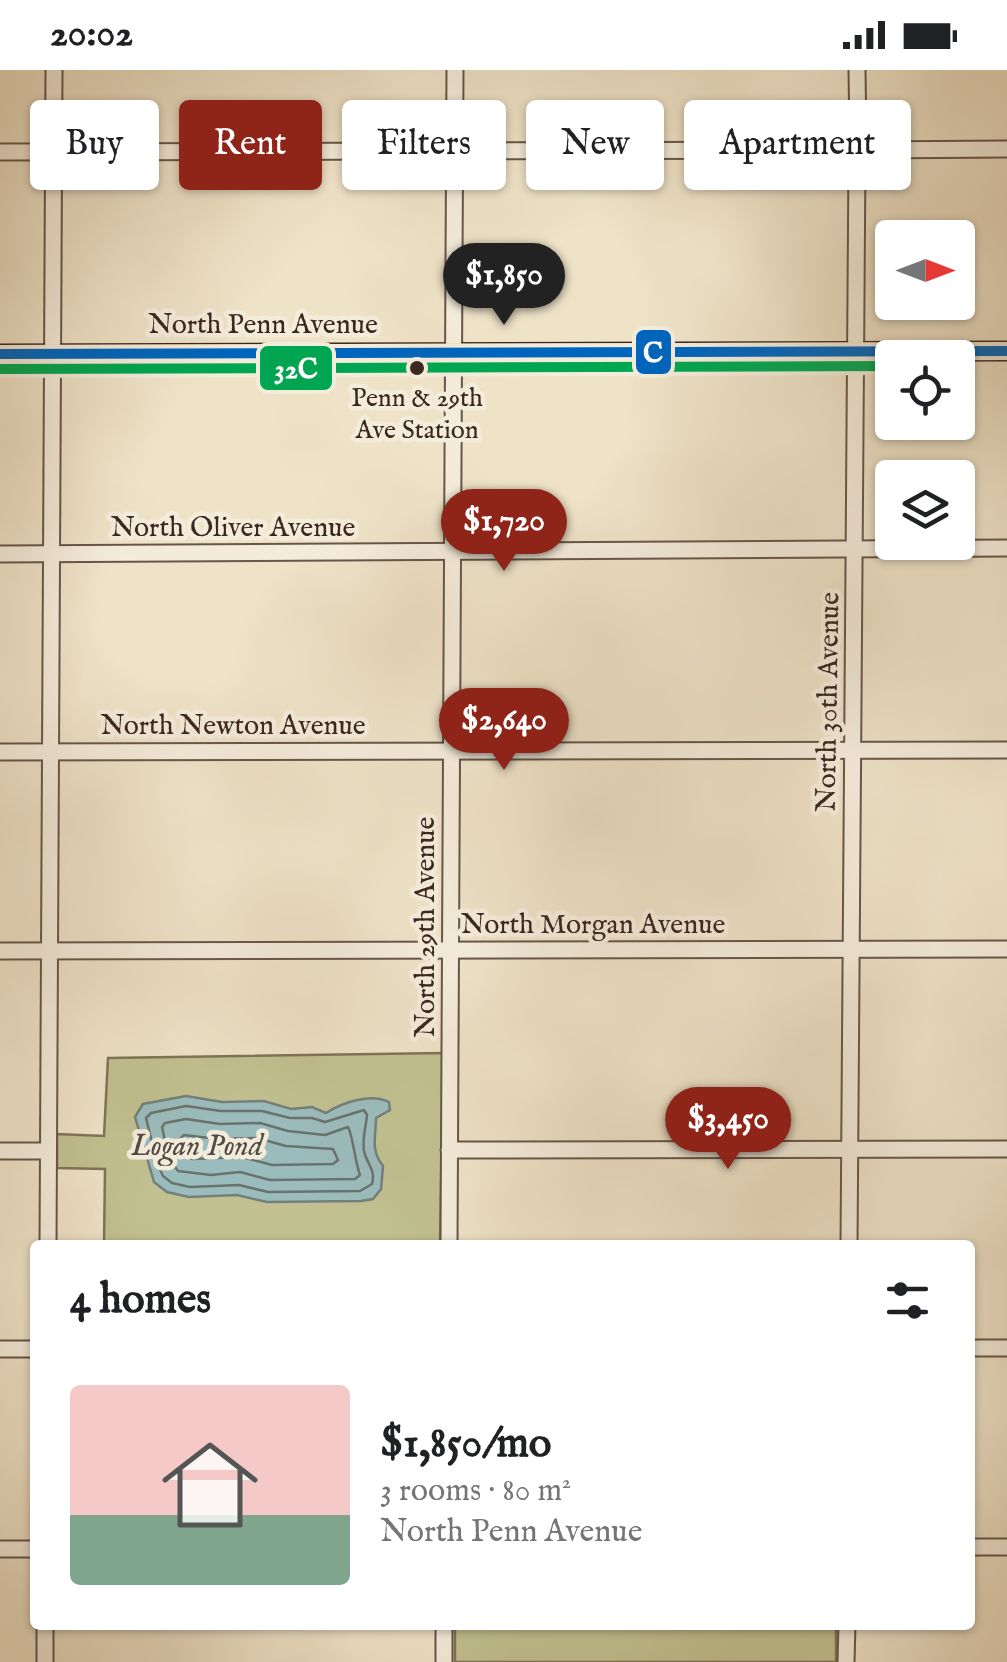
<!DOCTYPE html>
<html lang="en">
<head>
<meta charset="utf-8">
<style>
	body { margin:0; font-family:"IM FELL English",serif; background:#f6f6f6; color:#202124; height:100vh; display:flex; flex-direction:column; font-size:38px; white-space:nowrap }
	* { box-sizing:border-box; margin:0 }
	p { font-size:32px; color:#757577 }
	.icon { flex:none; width:55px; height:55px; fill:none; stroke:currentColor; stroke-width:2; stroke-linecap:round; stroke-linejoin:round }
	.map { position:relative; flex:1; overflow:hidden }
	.sheet { position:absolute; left:30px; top:1170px; width:945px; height:390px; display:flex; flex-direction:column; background:#fff; border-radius:10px; box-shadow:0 2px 8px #0004 }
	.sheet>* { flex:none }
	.guide { position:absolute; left:30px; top:30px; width:948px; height:90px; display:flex; gap:20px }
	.needle { width:65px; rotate:90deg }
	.buttons { position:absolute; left:875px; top:150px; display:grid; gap:20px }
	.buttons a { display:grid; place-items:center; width:100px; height:100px; border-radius:10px; background:#fff; box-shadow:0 2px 8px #0004; font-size:50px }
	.price { position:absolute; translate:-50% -85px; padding:0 22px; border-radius:35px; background:#8f2418; color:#fff; font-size:32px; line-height:65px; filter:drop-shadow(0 2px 5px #0008) }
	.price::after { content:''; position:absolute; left:50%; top:60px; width:30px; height:22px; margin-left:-15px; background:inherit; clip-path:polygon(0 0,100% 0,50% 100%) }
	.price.active { background:#222; color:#fff }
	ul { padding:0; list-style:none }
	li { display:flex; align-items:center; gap:30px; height:250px; padding:0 40px }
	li+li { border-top:2px solid #e0e0e0 }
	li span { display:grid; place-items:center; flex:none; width:280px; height:200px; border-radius:10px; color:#555 }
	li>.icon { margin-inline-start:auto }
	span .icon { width:120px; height:120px; fill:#fffc; stroke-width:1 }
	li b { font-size:42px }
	h2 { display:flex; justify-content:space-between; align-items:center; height:120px; padding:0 40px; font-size:42px }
	.pill { padding:0 35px; border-radius:10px; background:#fff; box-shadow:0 2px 8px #0004; font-size:35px; line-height:90px }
	.pill.active { background:#8f2418; color:#fff }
	.status { display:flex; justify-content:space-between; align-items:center; height:70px; padding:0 50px; background:#fff; direction:ltr }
	.status svg { height:28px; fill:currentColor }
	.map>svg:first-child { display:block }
</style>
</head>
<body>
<div class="status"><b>20:02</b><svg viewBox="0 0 49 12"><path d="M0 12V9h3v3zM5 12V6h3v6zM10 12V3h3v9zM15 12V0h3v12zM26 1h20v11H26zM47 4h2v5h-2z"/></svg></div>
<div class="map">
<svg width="1007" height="1592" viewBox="0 0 1007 1592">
	<rect width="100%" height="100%" fill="#eee2c7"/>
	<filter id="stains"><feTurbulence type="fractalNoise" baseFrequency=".002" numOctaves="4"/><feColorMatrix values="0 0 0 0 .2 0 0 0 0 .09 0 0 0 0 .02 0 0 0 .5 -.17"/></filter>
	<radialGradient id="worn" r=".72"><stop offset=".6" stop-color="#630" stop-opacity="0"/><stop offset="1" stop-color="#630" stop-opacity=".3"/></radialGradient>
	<g fill="#c1c090" stroke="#7e7458" stroke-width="2.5">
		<path d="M 443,983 L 440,1175 L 104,1175 L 105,1099 L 57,1098 L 57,1064 L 104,1066 L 108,988 Z"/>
		<rect x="455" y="1555" width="381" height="37"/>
	</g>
	<path fill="#9bbcbc" stroke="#74807d" stroke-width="2.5" d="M 186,1026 L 222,1032 L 264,1031 L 291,1039 L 312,1037 L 326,1043 C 343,1032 371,1023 389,1032 L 390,1040 L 376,1048 C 376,1067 370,1079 383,1096 L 381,1119 L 373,1129 L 361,1131 L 267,1132 L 237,1125 L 189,1127 L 167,1122 L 154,1112 L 135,1047 L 143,1034 Z"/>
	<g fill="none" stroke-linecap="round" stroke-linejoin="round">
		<g stroke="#6a726e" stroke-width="2.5">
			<path d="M 186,1036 L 221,1041 L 262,1041 L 290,1048 L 312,1048 L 325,1052 L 364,1040 L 367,1045 C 366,1057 362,1068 364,1081 C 367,1095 376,1099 372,1114 L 360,1121 L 268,1122 L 239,1115 L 190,1117 L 172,1113 L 163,1106 L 157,1093 L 146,1048 L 151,1043 Z"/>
			<path d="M 186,1049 L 220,1054 L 260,1053 L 288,1061 L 325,1065 L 348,1057 C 353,1066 355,1092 360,1105 L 355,1109 L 270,1110 L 240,1102 L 211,1105 L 178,1101 L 169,1089 L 162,1057 L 165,1053 Z"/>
			<path d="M 184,1065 L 218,1069 L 257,1068 L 286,1076 L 333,1079 L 338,1090 L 333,1094 L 272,1095 L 242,1087 L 193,1089 L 183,1085 L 180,1069 Z"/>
		</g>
		<g stroke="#675649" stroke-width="19">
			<g id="minor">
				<path d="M 857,0 L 858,70"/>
				<path d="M 867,80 L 1007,79"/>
				<path d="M 0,82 L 847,80"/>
				<path d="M 0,484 L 1007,478"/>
				<path d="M 0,682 L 1007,680"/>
				<path d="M 0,881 L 1007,879"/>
				<path d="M 449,1080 L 1007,1079"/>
				<path d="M 0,1081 L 48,1081"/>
				<path d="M 48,1175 L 54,0"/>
				<path d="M 449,1175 L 455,0"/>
				<path d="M 849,1175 L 857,89"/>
				<path d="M 970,1278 L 1007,1278"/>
				<path d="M 0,1279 L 35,1279"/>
				<path d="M 970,1477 L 1007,1477"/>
				<path d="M 0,1479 L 35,1479"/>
				<path d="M 45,1592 L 45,1555"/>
				<path d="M 444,1592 L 444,1555"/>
				<path d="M 846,1592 L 847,1555"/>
			</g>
		</g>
		<g stroke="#3a271f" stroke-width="21">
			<path id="major" d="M 0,284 L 1007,281"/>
		</g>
		<use href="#minor" stroke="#f4ecdb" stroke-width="15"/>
		<use href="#major" stroke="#e7c184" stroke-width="18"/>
		<g stroke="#f4ecdb" stroke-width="18">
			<path id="bus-1" d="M 0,284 L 1007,281"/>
		</g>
		<g stroke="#f4ecdb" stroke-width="18">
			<path id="bus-2" d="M 0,299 L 892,296"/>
		</g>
		<use href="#bus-1" stroke="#0065bd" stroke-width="10"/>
		<use href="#bus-2" stroke="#00a651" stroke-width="10"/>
	</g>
	<circle fill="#3a271f" stroke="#f4ecdb" stroke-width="4" cx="417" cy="298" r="9"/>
	<g text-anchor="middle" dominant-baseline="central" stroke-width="9" stroke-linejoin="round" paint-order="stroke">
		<g font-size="26" fill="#3a271f" stroke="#f4ecdb">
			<text x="417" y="328">Penn &amp; 29th<tspan x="417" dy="32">Ave Station</tspan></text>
		</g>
		<g font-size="28" fill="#3a271f" stroke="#f4ecdb">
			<text x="263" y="255">North Penn Avenue</text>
			<text x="233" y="458">North Oliver Avenue</text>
			<text transform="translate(829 632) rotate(-89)">North 30th Avenue</text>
			<text x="233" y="656">North Newton Avenue</text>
			<text x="593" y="855">North Morgan Avenue</text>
			<text transform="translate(426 857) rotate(-90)">North 29th Avenue</text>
		</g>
		<g font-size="30" font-style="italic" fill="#524c46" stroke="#f4ecdb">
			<text x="197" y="1077">Logan Pond</text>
		</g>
	</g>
	<g stroke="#f4ecdb" stroke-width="4">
		<rect x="634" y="258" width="39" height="48" rx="10" fill="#0065bd"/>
		<rect x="258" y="274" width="76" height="48" rx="10" fill="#00a651"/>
	</g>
	<g font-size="28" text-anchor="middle" font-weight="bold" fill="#fff">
		<text x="653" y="292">C</text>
		<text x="296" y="308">32C</text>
	</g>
	<rect width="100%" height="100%" filter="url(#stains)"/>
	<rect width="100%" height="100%" fill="url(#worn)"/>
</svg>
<div class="buttons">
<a><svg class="needle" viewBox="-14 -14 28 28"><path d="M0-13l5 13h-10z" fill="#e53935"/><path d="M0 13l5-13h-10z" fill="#757577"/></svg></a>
<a><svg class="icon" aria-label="locate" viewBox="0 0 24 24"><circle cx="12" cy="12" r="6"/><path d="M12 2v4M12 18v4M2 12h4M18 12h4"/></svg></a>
<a><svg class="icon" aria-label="layers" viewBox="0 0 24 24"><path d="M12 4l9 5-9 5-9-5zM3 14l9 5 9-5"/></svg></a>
</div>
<b class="price active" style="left:504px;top:258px">$1,850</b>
<b class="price" style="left:504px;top:504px">$1,720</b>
<b class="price" style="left:504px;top:703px">$2,640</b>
<b class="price" style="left:728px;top:1102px">$3,450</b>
<div class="guide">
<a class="pill">Buy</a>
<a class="pill active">Rent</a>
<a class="pill">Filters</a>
<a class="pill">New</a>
<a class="pill">Apartment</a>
</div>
<section class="sheet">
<h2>4 homes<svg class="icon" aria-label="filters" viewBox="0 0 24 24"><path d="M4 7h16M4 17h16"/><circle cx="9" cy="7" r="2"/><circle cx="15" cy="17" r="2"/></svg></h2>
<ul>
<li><span style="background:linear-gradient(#f6c9c9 65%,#7fa58c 0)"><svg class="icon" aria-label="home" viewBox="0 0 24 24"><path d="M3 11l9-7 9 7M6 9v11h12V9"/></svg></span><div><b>$1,850/mo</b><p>3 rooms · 80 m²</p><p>North Penn Avenue</p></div></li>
</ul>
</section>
</div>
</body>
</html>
